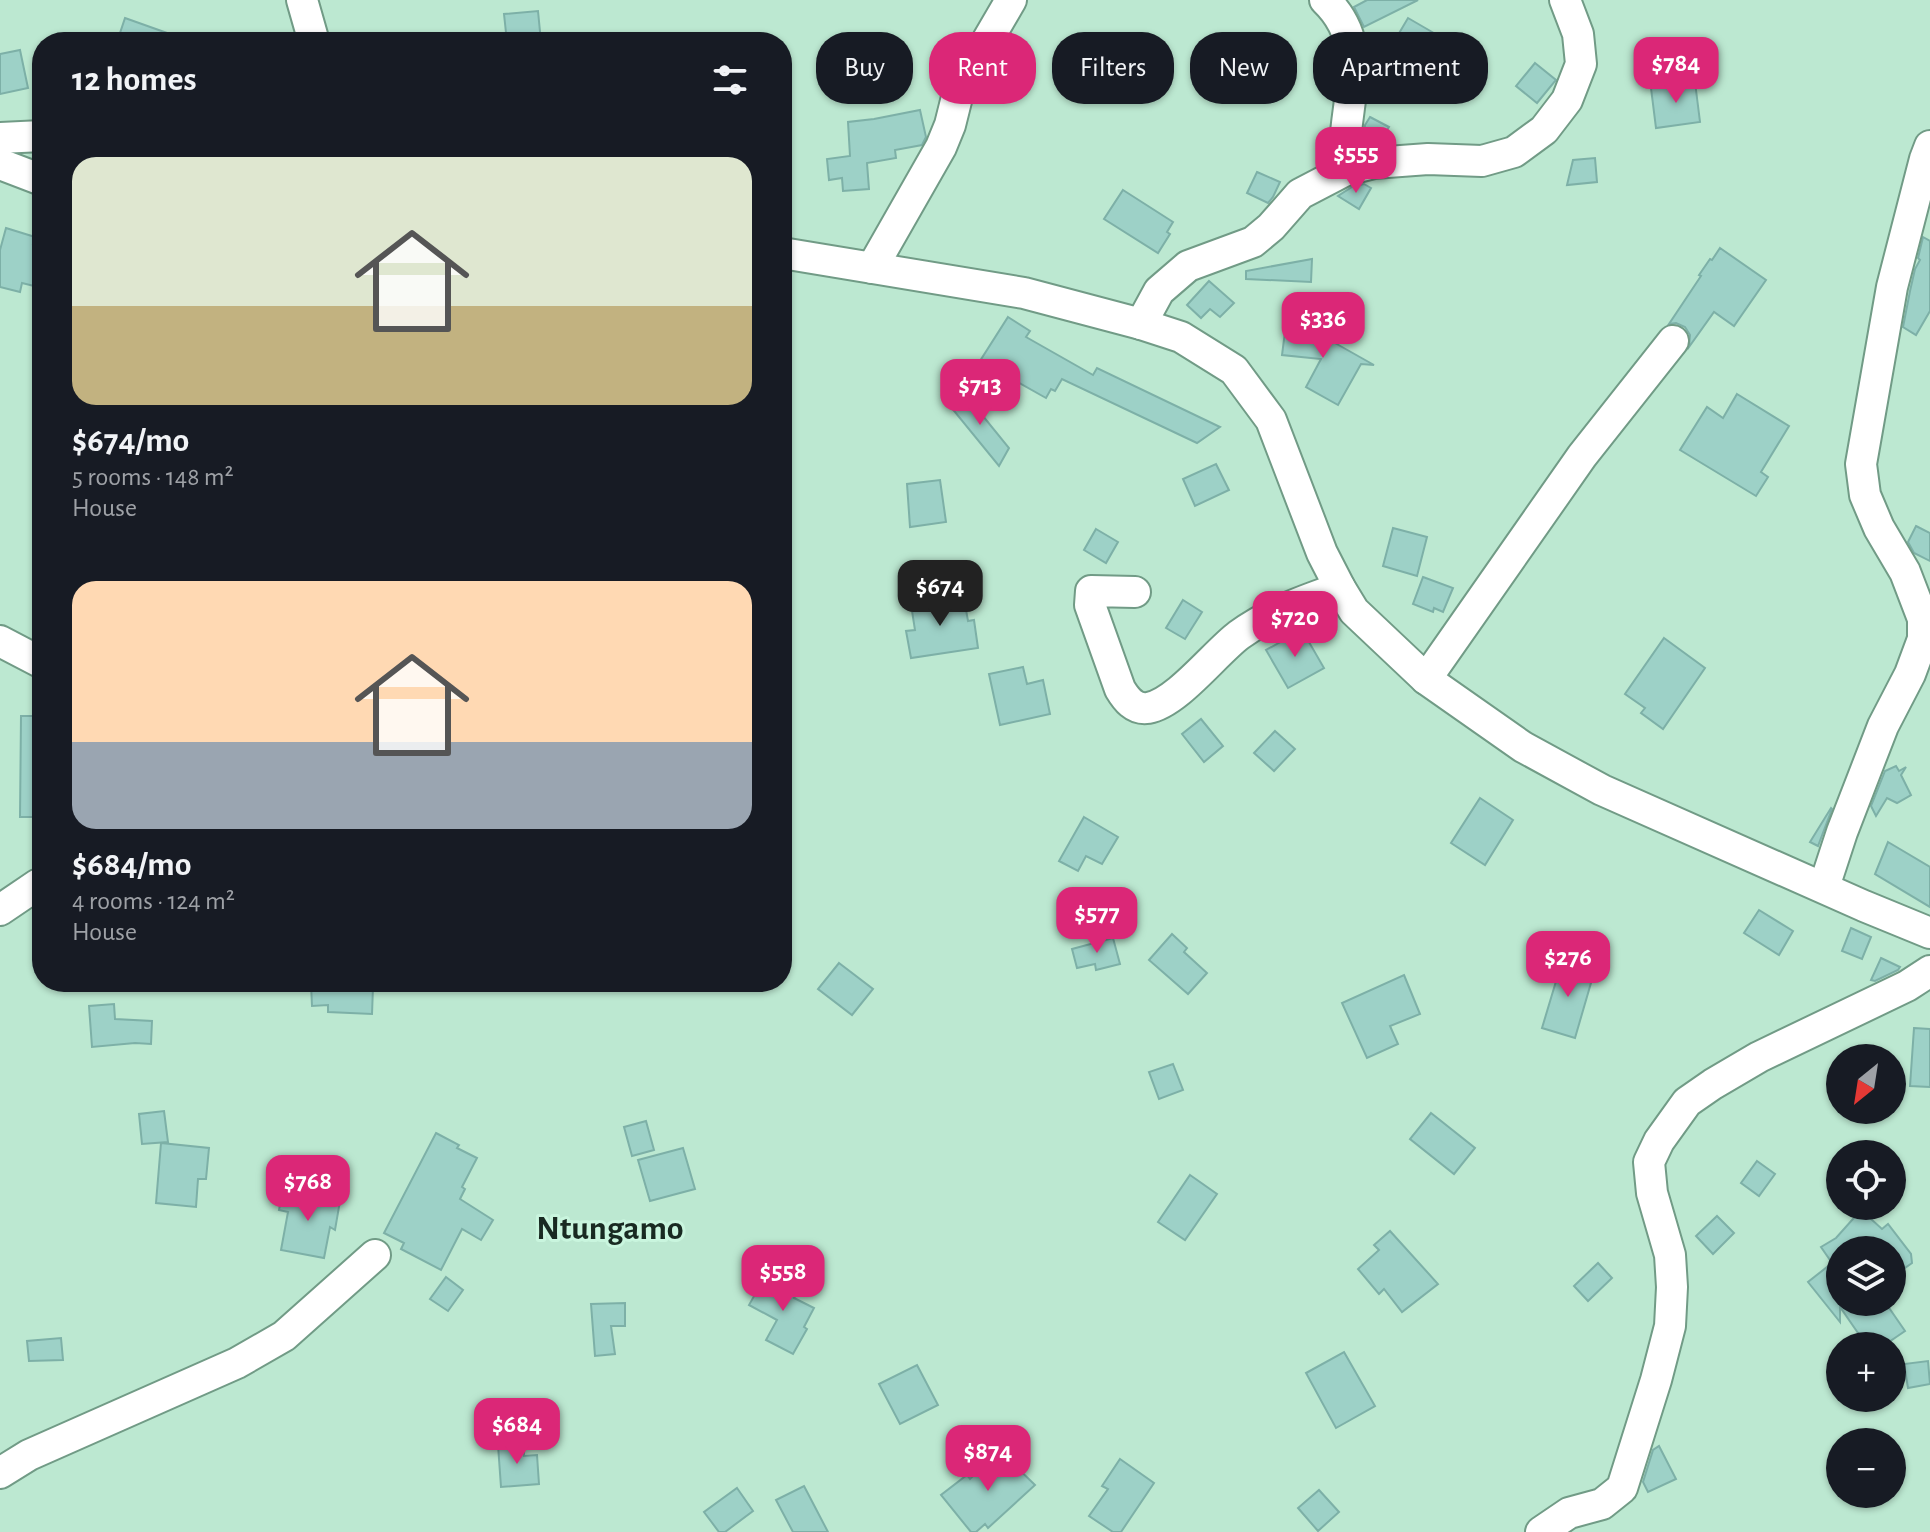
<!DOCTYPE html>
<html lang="en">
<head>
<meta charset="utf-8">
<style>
	body { margin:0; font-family:"Alegreya Sans",sans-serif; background:#20242c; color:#f1f3f6; height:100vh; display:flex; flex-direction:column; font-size:30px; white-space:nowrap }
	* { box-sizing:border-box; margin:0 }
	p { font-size:26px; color:#9ea1a6 }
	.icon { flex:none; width:44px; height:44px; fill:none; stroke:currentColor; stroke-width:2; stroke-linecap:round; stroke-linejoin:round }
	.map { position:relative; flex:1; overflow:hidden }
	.details { position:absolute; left:32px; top:32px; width:760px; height:960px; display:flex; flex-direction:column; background:#171b24; border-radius:32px; box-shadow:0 2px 6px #0004 }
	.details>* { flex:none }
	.hud { position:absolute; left:816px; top:32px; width:760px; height:72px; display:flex; gap:16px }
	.needle { width:52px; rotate:210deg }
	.tools { position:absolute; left:1826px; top:1044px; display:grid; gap:16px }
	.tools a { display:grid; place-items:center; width:80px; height:80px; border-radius:50%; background:#171b24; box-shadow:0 2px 6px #0004; font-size:40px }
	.price { position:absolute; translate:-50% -68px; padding:0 18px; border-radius:16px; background:#db2777; color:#fff; font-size:26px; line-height:52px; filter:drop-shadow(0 2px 4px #0008) }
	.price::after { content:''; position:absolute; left:50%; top:48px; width:24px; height:18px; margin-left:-12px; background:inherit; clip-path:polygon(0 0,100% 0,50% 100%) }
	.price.active { background:#222; color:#fff }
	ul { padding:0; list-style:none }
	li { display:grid; align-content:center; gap:16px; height:424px; padding:0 40px }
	li span { display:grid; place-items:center; height:248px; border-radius:24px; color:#555 }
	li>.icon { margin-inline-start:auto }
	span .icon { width:144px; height:144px; fill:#fffc; stroke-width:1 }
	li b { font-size:34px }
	h2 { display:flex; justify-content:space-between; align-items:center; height:96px; padding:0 40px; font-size:34px }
	.tag { padding:0 28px; border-radius:32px; background:#171b24; box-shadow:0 2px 6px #0004; font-size:28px; line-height:72px }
	.tag.active { background:#db2777; color:#fff }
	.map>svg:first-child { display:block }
</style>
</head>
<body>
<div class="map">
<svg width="1930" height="1532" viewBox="0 0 1930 1532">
	<rect width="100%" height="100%" fill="#bce8d1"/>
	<g fill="#9dd1c7" stroke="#7db0a7" stroke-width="2">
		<path d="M 1367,0 L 1418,0 L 1364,27 L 1354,7 Z"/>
		<path d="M 538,11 L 541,42 L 507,42 L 504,14 Z"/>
		<path d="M 125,18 L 184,39 L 184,42 L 117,42 Z"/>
		<path d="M 1408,18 L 1439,36 L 1419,70 L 1388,52 Z"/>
		<path d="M 20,50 L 28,88 L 0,94 L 0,54 Z"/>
		<path d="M 1535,63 L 1556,80 L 1537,103 L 1516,86 Z"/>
		<path d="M 1695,82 L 1700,122 L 1656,128 L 1651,88 Z"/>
		<path d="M 920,110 L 926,137 L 922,145 L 895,150 L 896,158 L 867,163 L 869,189 L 843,191 L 842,178 L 829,180 L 827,159 L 850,156 L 848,122 L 874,119 Z"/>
		<path d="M 1370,117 L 1389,127 L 1378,145 L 1363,147 L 1365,125 Z"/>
		<path d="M 1595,158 L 1597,182 L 1567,185 L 1573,160 Z"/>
		<path d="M 1257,172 L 1280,182 L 1273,197 L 1268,203 L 1247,193 Z"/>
		<path d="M 1364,184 L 1371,188 L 1359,209 L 1338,196 L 1352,187 Z"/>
		<path d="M 1123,190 L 1173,222 L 1167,232 L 1170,234 L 1158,253 L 1104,219 Z"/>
		<path d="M 6,228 L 35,237 L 33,244 L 42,246 L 42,288 L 22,283 L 20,292 L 0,287 L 0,250 Z"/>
		<path d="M 1923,237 L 1930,241 L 1930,311 L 1916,335 L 1903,327 L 1910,291 L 1915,269 L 1920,260 L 1918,258 Z"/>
		<path d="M 1720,248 L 1766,280 L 1734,326 L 1714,312 L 1689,347 L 1690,335 L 1685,327 L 1676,323 L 1669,324 L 1701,276 L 1699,275 L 1710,259 L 1712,260 Z"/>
		<path d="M 1312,259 L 1311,282 L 1246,279 L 1246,271 Z"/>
		<path d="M 1209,281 L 1234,303 L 1220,317 L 1210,309 L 1201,318 L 1187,305 Z"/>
		<path d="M 1287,316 L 1374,365 L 1361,364 L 1338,405 L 1306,387 L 1321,359 L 1282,355 Z"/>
		<path d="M 1008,317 L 1030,331 L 1026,337 L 1093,375 L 1097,368 L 1220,427 L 1197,443 L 1062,379 L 1055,391 L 1051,389 L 1046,398 L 980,361 Z"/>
		<path d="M 961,389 L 1009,448 L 999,466 L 950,406 Z"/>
		<path d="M 1737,394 L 1789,426 L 1761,472 L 1768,477 L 1756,496 L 1680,450 L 1707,407 L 1723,418 Z"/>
		<path d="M 1216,464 L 1229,490 L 1195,506 L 1183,479 Z"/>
		<path d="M 940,480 L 946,522 L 910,527 L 907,484 Z"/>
		<path d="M 1916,526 L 1930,533 L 1930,561 L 1914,553 L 1908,542 Z"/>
		<path d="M 1393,528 L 1427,537 L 1417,576 L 1383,566 Z"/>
		<path d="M 1096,529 L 1118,542 L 1106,563 L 1084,550 Z"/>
		<path d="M 1423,577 L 1453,588 L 1443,612 L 1434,608 L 1433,612 L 1413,604 Z"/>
		<path d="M 941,593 L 943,607 L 965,604 L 968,621 L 974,620 L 978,648 L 911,658 L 906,631 L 915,630 L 910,598 Z"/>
		<path d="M 1183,600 L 1202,612 L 1185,639 L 1166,628 Z"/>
		<path d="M 1302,630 L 1324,668 L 1288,688 L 1266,650 Z"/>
		<path d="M 1664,638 L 1705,668 L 1663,729 L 1641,713 L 1645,708 L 1625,694 Z"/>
		<path d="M 1023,667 L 1027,684 L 1043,680 L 1050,714 L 1000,725 L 989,674 Z"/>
		<path d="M 21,716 L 37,716 L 42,817 L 20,817 Z"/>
		<path d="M 1201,719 L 1223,746 L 1204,762 L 1182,734 Z"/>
		<path d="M 1275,731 L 1295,749 L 1274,771 L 1254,753 Z"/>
		<path d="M 1896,766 L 1899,771 L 1906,767 L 1901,775 L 1911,795 L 1897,803 L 1887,798 L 1876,816 L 1871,806 L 1885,771 Z"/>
		<path d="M 1480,798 L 1513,820 L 1485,865 L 1451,843 Z"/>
		<path d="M 1831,808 L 1832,809 L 1818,846 L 1810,842 Z"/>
		<path d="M 1084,817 L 1118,837 L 1102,864 L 1086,856 L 1078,871 L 1059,861 Z"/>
		<path d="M 1888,842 L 1930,867 L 1930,907 L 1875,874 Z"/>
		<path d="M 1759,910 L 1793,931 L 1779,955 L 1744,933 Z"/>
		<path d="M 1851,928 L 1871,937 L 1862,959 L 1842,951 Z"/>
		<path d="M 1172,934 L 1187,948 L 1184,952 L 1207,973 L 1188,994 L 1149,960 Z"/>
		<path d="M 1113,938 L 1120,964 L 1096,970 L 1095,964 L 1077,968 L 1072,949 Z"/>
		<path d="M 1563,958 L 1586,965 L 1584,972 L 1593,976 L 1575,1038 L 1542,1028 Z"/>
		<path d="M 1881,958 L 1900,967 L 1898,970 L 1875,981 L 1871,980 Z"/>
		<path d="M 839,963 L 873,989 L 852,1015 L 818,989 Z"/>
		<path d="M 1404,975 L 1420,1014 L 1390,1026 L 1398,1044 L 1367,1058 L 1342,1003 Z"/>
		<path d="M 329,982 L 367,982 L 367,987 L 373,987 L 372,1014 L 328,1012 L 328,1005 L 312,1006 L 311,984 L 329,984 Z"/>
		<path d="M 114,1004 L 115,1019 L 152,1021 L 151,1044 L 135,1043 L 92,1047 L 89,1006 Z"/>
		<path d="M 1914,1028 L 1930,1029 L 1930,1087 L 1910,1086 Z"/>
		<path d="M 1173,1064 L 1183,1090 L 1159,1099 L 1149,1072 Z"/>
		<path d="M 164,1111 L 168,1142 L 142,1144 L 139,1114 Z"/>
		<path d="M 1431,1113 L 1475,1148 L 1454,1174 L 1410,1139 Z"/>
		<path d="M 646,1121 L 654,1150 L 632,1156 L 624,1127 Z"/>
		<path d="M 436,1133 L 459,1145 L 457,1148 L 477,1158 L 462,1187 L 465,1189 L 460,1199 L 493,1220 L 481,1240 L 462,1229 L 441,1270 L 401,1249 L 404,1243 L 384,1233 Z"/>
		<path d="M 161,1143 L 209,1148 L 206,1179 L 198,1179 L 196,1207 L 156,1203 Z"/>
		<path d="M 683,1148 L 695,1189 L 650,1201 L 638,1160 Z"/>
		<path d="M 1757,1161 L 1775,1174 L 1759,1196 L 1741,1183 Z"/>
		<path d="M 1190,1175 L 1217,1194 L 1185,1240 L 1158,1222 Z"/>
		<path d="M 283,1190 L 340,1201 L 335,1230 L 330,1227 L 324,1258 L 281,1250 L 288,1212 L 279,1210 Z"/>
		<path d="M 1861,1210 L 1882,1229 L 1888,1224 L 1911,1254 L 1912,1263 L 1892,1277 L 1892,1250 L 1840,1250 L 1840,1302 L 1885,1302 L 1905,1331 L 1883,1346 L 1867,1346 L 1840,1307 L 1840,1322 L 1808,1282 L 1832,1263 L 1821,1247 L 1836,1238 Z"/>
		<path d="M 1717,1216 L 1734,1233 L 1713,1254 L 1696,1236 Z"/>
		<path d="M 1390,1231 L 1438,1284 L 1402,1312 L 1384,1289 L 1379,1294 L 1358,1269 L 1379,1250 L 1374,1245 Z"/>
		<path d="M 1598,1263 L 1612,1278 L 1588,1301 L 1574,1286 Z"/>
		<path d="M 766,1275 L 797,1292 L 794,1298 L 814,1308 L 804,1327 L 807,1329 L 793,1354 L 766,1340 L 777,1320 L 749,1305 Z"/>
		<path d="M 446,1277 L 463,1290 L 448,1311 L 430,1299 Z"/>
		<path d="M 625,1303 L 625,1326 L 611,1326 L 615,1354 L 595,1356 L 591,1304 Z"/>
		<path d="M 61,1338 L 63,1360 L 29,1361 L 27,1341 Z"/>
		<path d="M 1344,1352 L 1375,1406 L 1336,1428 L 1306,1373 Z"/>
		<path d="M 1928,1361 L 1930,1384 L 1908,1388 L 1904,1364 Z"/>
		<path d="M 917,1365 L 938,1405 L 900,1424 L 879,1384 Z"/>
		<path d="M 524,1443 L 524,1456 L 537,1455 L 539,1484 L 501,1487 L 498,1445 Z"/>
		<path d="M 1659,1446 L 1676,1479 L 1648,1492 L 1643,1482 L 1653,1450 Z"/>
		<path d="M 999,1450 L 1035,1485 L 988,1528 L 985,1524 L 976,1532 L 971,1532 L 941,1495 L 967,1475 L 970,1479 Z"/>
		<path d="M 1120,1459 L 1154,1483 L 1121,1532 L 1113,1532 L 1089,1516 L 1108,1489 L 1102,1486 Z"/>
		<path d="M 804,1486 L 828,1532 L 793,1532 L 776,1500 Z"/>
		<path d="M 737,1488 L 753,1511 L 725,1532 L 719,1532 L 704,1512 Z"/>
		<path d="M 1319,1490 L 1339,1512 L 1318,1531 L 1298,1508 Z"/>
	</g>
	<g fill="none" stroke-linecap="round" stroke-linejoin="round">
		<g stroke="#719b86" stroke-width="34">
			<g id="minor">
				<path d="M 302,0 L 314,42"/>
				<path d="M 1325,0 C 1369,42 1348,92 1345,144 C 1345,153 1346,161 1346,170"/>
				<path d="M 0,138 L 42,136"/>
				<path d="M 0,164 L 42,180"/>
				<path d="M 782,253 L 1024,293 L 1141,324 L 1181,337 L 1234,370 L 1271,420 L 1322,553 L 1340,588 L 1354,611 L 1426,679 L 1523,747 L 1602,790 L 1864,906 L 1930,933"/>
				<path d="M 872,268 L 941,147 L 950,125 L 959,89 L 1011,0"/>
				<path d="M 1141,324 L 1159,291 L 1188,266 L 1253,242 L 1271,227 L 1300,194 L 1346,170 L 1374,163 L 1428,159 L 1482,161 L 1514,152 L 1544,130 L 1567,100 L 1581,64 L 1578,34 L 1565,0"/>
				<path d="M 1135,592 L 1091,591 L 1090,605 L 1120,689 C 1126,699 1134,710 1148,708 C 1177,703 1215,653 1239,635 C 1269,613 1305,600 1340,588"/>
				<path d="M 0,641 L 42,663"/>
				<path d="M 1426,679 L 1582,456 L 1673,341"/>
				<path d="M 1824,887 L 1842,832 L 1883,726 L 1910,674 L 1923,639 L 1923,619 L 1905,572 L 1879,528 L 1865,495 L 1861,464 L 1892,287 L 1925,159 L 1930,146"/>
				<path d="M 0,910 L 37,885 L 42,884"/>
				<path d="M 0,1473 L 29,1455 L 237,1363 L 284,1336 L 375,1255"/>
				<path d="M 1541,1532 L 1569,1513 L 1602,1504 L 1622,1488 L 1656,1380 L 1670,1326 L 1672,1287 L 1670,1255 L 1652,1193 L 1649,1162 L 1659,1141 L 1687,1102 L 1713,1084 L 1759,1057 L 1907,986 L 1930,971"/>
			</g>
		</g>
		<use href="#minor" stroke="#fff" stroke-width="30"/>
	</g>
	<g text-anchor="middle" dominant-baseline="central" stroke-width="6" stroke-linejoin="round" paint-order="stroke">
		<g font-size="34" font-weight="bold" fill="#192a22" stroke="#c9f5de">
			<text x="610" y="1229">Ntungamo</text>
		</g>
	</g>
</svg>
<div class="tools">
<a><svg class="needle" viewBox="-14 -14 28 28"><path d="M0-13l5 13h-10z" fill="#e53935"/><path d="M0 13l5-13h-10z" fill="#9ea1a6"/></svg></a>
<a><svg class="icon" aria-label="locate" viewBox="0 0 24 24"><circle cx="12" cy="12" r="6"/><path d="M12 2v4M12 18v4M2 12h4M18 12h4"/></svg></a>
<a><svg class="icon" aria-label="layers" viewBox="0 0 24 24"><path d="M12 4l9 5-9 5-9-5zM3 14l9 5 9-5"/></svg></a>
<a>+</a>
<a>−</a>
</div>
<b class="price" style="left:1676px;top:105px">$784</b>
<b class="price" style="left:1356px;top:195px">$555</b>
<b class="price" style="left:1323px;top:360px">$336</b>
<b class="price" style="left:980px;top:427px">$713</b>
<b class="price active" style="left:940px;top:628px">$674</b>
<b class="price" style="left:1295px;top:659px">$720</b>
<b class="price" style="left:1097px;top:955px">$577</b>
<b class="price" style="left:1568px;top:999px">$276</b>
<b class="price" style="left:308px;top:1223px">$768</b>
<b class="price" style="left:783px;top:1313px">$558</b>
<b class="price" style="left:517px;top:1466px">$684</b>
<b class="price" style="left:988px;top:1493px">$874</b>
<div class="hud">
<a class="tag">Buy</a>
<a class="tag active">Rent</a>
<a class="tag">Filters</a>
<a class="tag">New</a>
<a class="tag">Apartment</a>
</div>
<section class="details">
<h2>12 homes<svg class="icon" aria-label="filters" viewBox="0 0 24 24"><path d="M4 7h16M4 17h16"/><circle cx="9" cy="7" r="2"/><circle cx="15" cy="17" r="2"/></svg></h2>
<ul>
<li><span style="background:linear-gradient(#dfe7d0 60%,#c2b280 0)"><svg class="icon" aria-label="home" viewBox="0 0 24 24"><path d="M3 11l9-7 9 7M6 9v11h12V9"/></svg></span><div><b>$674/mo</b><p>5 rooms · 148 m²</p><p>House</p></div></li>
<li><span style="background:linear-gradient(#ffd9b3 65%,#9aa5b1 0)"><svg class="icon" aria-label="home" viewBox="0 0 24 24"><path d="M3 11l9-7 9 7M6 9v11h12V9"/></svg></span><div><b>$684/mo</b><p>4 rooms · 124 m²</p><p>House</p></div></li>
</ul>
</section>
</div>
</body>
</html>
